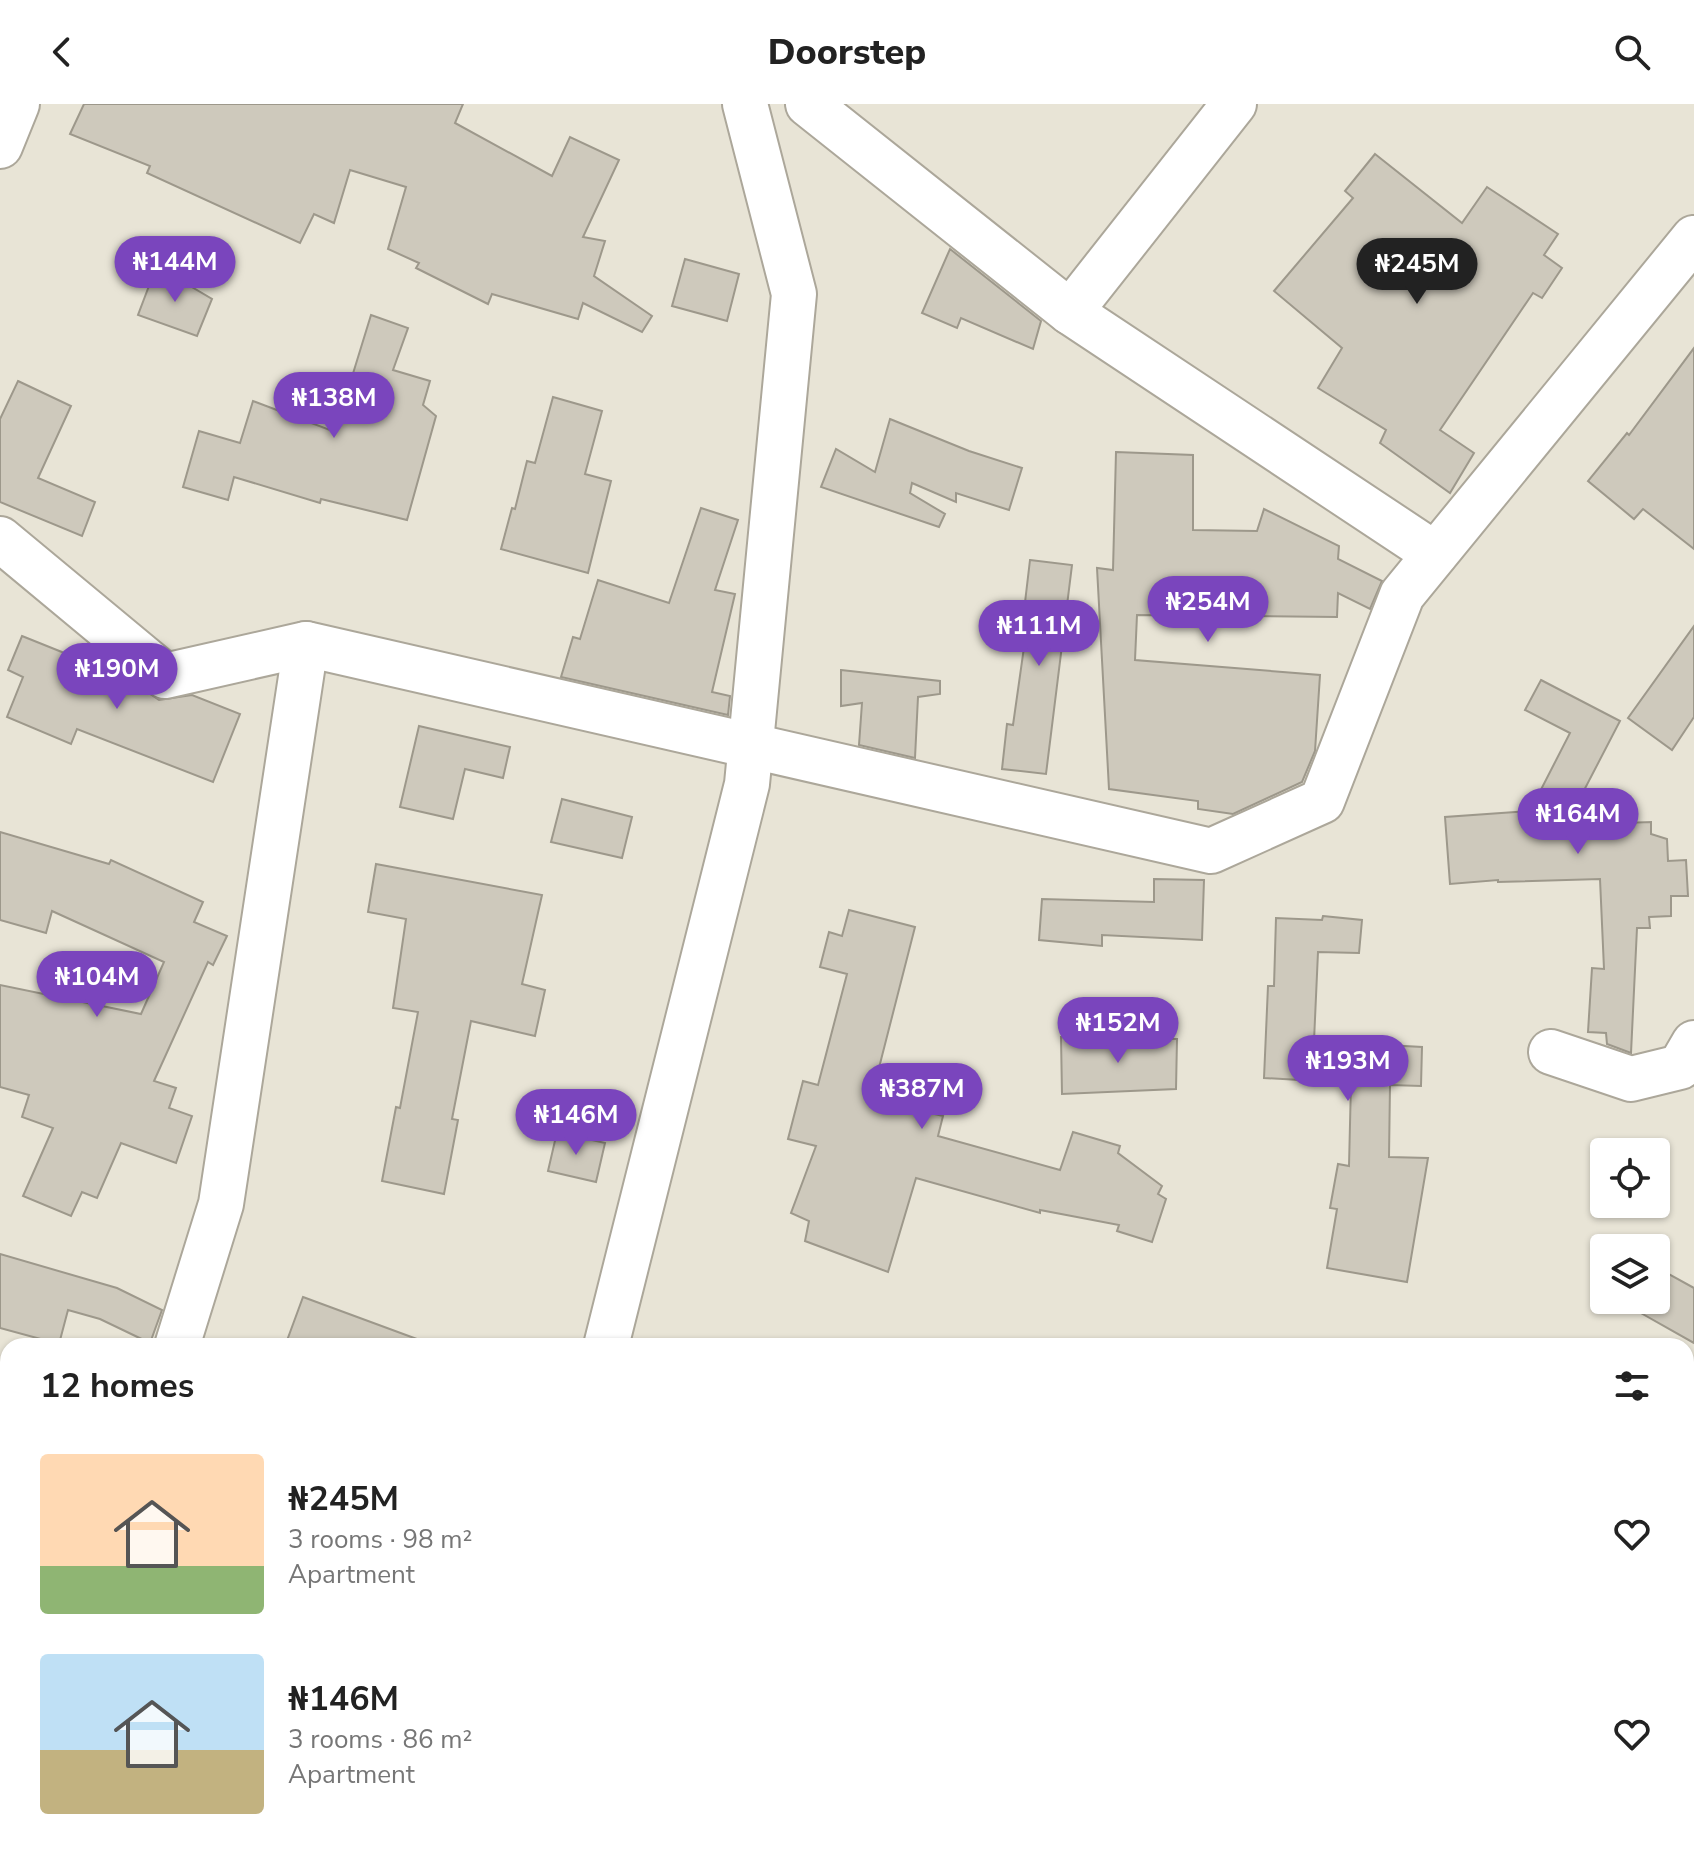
<!DOCTYPE html>
<html lang="en">
<head>
<meta charset="utf-8">
<style>
	body { margin:0; font-family:"Nunito Sans",sans-serif; background:#f6f6f6; color:#222; height:100vh; display:flex; flex-direction:column; font-size:30px; white-space:nowrap }
	* { box-sizing:border-box; margin:0 }
	p { font-size:26px; color:#767676 }
	.icon { flex:none; width:44px; height:44px; fill:none; stroke:currentColor; stroke-width:2; stroke-linecap:round; stroke-linejoin:round }
	.map { position:relative; flex:1; overflow:hidden }
	.details { position:absolute; left:0px; top:1234px; width:1694px; height:512px; display:flex; flex-direction:column; background:#fff; border-radius:24px 24px 0 0; box-shadow:0 2px 6px #0004 }
	.details>* { flex:none }
	.tools { position:absolute; left:1590px; top:1034px; display:grid; gap:16px }
	.tools a { display:grid; place-items:center; width:80px; height:80px; border-radius:8px; background:#fff; box-shadow:0 2px 6px #0004; font-size:40px }
	.price { position:absolute; translate:-50% -68px; padding:0 18px; border-radius:28px; background:#7a45bd; color:#fff; font-size:26px; line-height:52px; filter:drop-shadow(0 2px 4px #0008) }
	.price::after { content:''; position:absolute; left:50%; top:48px; width:24px; height:18px; margin-left:-12px; background:inherit; clip-path:polygon(0 0,100% 0,50% 100%) }
	.price.current { background:#222; color:#fff }
	ul { padding:0; list-style:none }
	li { display:flex; align-items:center; gap:24px; height:200px; padding:0 40px }
	li span { display:grid; place-items:center; flex:none; width:224px; height:160px; border-radius:8px; color:#555 }
	li>.icon { margin-inline-start:auto }
	span .icon { width:96px; height:96px; fill:#fffc; stroke-width:1 }
	li b { font-size:34px }
	h2 { display:flex; justify-content:space-between; align-items:center; height:96px; padding:0 40px; font-size:34px }
	header { display:flex; justify-content:space-between; align-items:center; height:104px; padding:0 40px; background:#fff; font-size:36px; font-weight:800 }
	.map>svg:first-child { display:block }
</style>
</head>
<body>
<header><svg class="icon" aria-label="back" viewBox="0 0 24 24"><path d="M15 5l-7 7 7 7"/></svg>Doorstep<svg class="icon" aria-label="search" viewBox="0 0 24 24"><circle cx="10" cy="10" r="6"/><path d="M15 15l6 6"/></svg></header>
<div class="map">
<svg width="1694" height="1746" viewBox="0 0 1694 1746">
	<rect width="100%" height="100%" fill="#e8e4d6"/>
	<g fill="#cec9bc" stroke="#9d988b" stroke-width="2">
		<path d="M 84,0 L 463,0 L 455,19 L 552,72 L 570,33 L 619,56 L 583,133 L 605,137 L 594,172 L 652,212 L 642,228 L 583,199 L 578,215 L 492,190 L 488,200 L 416,164 L 419,159 L 388,145 L 406,83 L 350,66 L 334,119 L 314,110 L 300,139 L 147,69 L 150,62 L 70,30 Z"/>
		<path d="M 1375,50 L 1462,119 L 1487,83 L 1558,130 L 1544,151 L 1562,164 L 1542,194 L 1533,189 L 1440,326 L 1474,349 L 1450,389 L 1380,339 L 1386,326 L 1318,284 L 1342,244 L 1274,187 L 1353,94 L 1345,87 Z"/>
		<path d="M 950,145 L 1041,217 L 1033,245 L 961,214 L 957,224 L 922,209 Z"/>
		<path d="M 685,155 L 739,170 L 727,217 L 672,202 Z"/>
		<path d="M 168,169 L 212,195 L 197,232 L 138,211 L 152,174 Z"/>
		<path d="M 371,211 L 408,224 L 393,266 L 430,277 L 423,301 L 436,312 L 407,416 L 321,395 L 320,399 L 234,373 L 228,396 L 183,383 L 199,327 L 240,339 L 253,297 L 335,328 Z"/>
		<path d="M 1694,244 L 1694,445 L 1643,405 L 1634,415 L 1588,377 L 1627,329 L 1629,331 Z"/>
		<path d="M 18,277 L 71,302 L 38,374 L 95,398 L 82,432 L 0,398 L 0,315 Z"/>
		<path d="M 553,293 L 602,307 L 585,370 L 611,377 L 588,469 L 501,445 L 512,404 L 515,405 L 527,357 L 535,359 Z"/>
		<path d="M 890,315 L 969,347 L 1022,364 L 1009,406 L 956,389 L 956,398 L 912,379 L 910,389 L 945,410 L 939,423 L 821,383 L 836,345 L 875,368 Z"/>
		<path d="M 1116,348 L 1193,351 L 1193,426 L 1257,427 L 1264,405 L 1339,442 L 1338,455 L 1382,477 L 1370,505 L 1338,489 L 1337,513 L 1137,511 L 1135,556 L 1320,571 L 1315,647 L 1302,678 L 1233,710 L 1198,705 L 1198,697 L 1109,685 L 1097,464 L 1113,466 Z"/>
		<path d="M 701,404 L 738,416 L 715,486 L 735,490 L 712,588 L 730,592 L 728,611 L 561,573 L 573,533 L 580,535 L 598,476 L 669,499 Z"/>
		<path d="M 1030,456 L 1072,461 L 1046,670 L 1002,665 L 1007,620 L 1013,621 L 1029,508 L 1024,507 Z"/>
		<path d="M 1694,522 L 1694,613 L 1672,646 L 1628,614 Z"/>
		<path d="M 22,532 L 129,575 L 159,596 L 192,591 L 240,610 L 213,678 L 77,625 L 71,640 L 7,613 L 23,573 L 8,566 Z"/>
		<path d="M 841,566 L 940,577 L 940,590 L 918,593 L 915,654 L 859,641 L 862,599 L 841,602 Z"/>
		<path d="M 1541,576 L 1620,617 L 1566,721 L 1651,718 L 1651,730 L 1667,735 L 1668,757 L 1686,756 L 1688,792 L 1671,792 L 1671,812 L 1649,813 L 1650,824 L 1637,824 L 1631,949 L 1607,940 L 1606,929 L 1588,928 L 1592,864 L 1604,865 L 1600,775 L 1498,778 L 1498,776 L 1450,780 L 1445,713 L 1530,707 L 1570,629 L 1525,606 Z"/>
		<path d="M 419,622 L 510,643 L 503,674 L 465,665 L 453,715 L 400,703 Z"/>
		<path d="M 562,695 L 632,713 L 622,754 L 551,738 Z"/>
		<path d="M 0,728 L 109,760 L 111,756 L 203,798 L 194,818 L 227,832 L 213,861 L 208,858 L 154,977 L 176,984 L 169,1004 L 192,1012 L 176,1059 L 121,1039 L 97,1094 L 82,1088 L 71,1112 L 23,1092 L 53,1024 L 22,1013 L 29,991 L 0,983 L 0,881 L 141,910 L 164,858 L 52,807 L 46,829 L 0,816 Z"/>
		<path d="M 376,760 L 542,791 L 522,880 L 545,886 L 535,932 L 471,917 L 452,1015 L 458,1016 L 444,1090 L 382,1077 L 396,1003 L 400,1004 L 418,908 L 393,904 L 406,815 L 368,808 Z"/>
		<path d="M 1154,775 L 1204,776 L 1202,836 L 1102,831 L 1102,842 L 1039,836 L 1042,795 L 1154,798 Z"/>
		<path d="M 849,806 L 915,823 L 871,995 L 943,1012 L 938,1032 L 1060,1066 L 1073,1028 L 1120,1042 L 1118,1049 L 1162,1082 L 1158,1090 L 1166,1095 L 1152,1138 L 1117,1127 L 1119,1121 L 1040,1106 L 1040,1109 L 916,1074 L 888,1168 L 805,1137 L 809,1117 L 791,1109 L 816,1042 L 788,1035 L 803,977 L 818,981 L 847,870 L 820,863 L 829,828 L 842,832 Z"/>
		<path d="M 1323,812 L 1362,816 L 1359,849 L 1318,848 L 1314,937 L 1422,943 L 1421,982 L 1390,981 L 1389,1053 L 1428,1054 L 1407,1178 L 1327,1164 L 1337,1105 L 1330,1104 L 1338,1060 L 1349,1062 L 1351,979 L 1264,974 L 1268,882 L 1274,882 L 1276,814 L 1322,816 Z"/>
		<path d="M 1061,933 L 1177,935 L 1176,985 L 1062,990 Z"/>
		<path d="M 557,1028 L 605,1039 L 596,1078 L 548,1067 Z"/>
		<path d="M 0,1150 L 117,1184 L 162,1206 L 150,1239 L 100,1215 L 68,1206 L 59,1240 L 0,1224 Z"/>
		<path d="M 1656,1163 L 1694,1184 L 1694,1239 L 1632,1204 L 1637,1196 L 1656,1196 Z"/>
		<path d="M 303,1193 L 425,1238 L 425,1242 L 285,1242 Z"/>
	</g>
	<g fill="none" stroke-linecap="round" stroke-linejoin="round">
		<g stroke="#aca79a" stroke-width="48">
			<g id="minor">
				<path d="M 808,0 L 1070,208 L 1435,450"/>
				<path d="M 0,42 L 17,0"/>
				<path d="M 1070,208 L 1234,0"/>
				<path d="M 0,435 L 165,572 L 306,540 L 1211,747 L 1322,697 L 1402,491 L 1694,134"/>
				<path d="M 1551,948 L 1631,975 L 1680,963 L 1694,939"/>
				<path d="M 177,1242 L 221,1100 L 306,540"/>
				<path d="M 606,1242 L 747,680 L 794,190 L 745,0"/>
				<path d="M 465,1746 L 470,1738"/>
			</g>
		</g>
		<use href="#minor" stroke="#fff" stroke-width="44"/>
	</g>
</svg>
<div class="tools">
<a><svg class="icon" aria-label="locate" viewBox="0 0 24 24"><circle cx="12" cy="12" r="6"/><path d="M12 2v4M12 18v4M2 12h4M18 12h4"/></svg></a>
<a><svg class="icon" aria-label="layers" viewBox="0 0 24 24"><path d="M12 4l9 5-9 5-9-5zM3 14l9 5 9-5"/></svg></a>
</div>
<b class="price" style="left:175px;top:200px">₦144M</b>
<b class="price current" style="left:1417px;top:202px">₦245M</b>
<b class="price" style="left:334px;top:336px">₦138M</b>
<b class="price" style="left:1208px;top:540px">₦254M</b>
<b class="price" style="left:1039px;top:564px">₦111M</b>
<b class="price" style="left:117px;top:607px">₦190M</b>
<b class="price" style="left:1578px;top:752px">₦164M</b>
<b class="price" style="left:97px;top:915px">₦104M</b>
<b class="price" style="left:1118px;top:961px">₦152M</b>
<b class="price" style="left:1348px;top:999px">₦193M</b>
<b class="price" style="left:922px;top:1027px">₦387M</b>
<b class="price" style="left:576px;top:1053px">₦146M</b>
<section class="details">
<h2>12 homes<svg class="icon" aria-label="filters" viewBox="0 0 24 24"><path d="M4 7h16M4 17h16"/><circle cx="9" cy="7" r="2"/><circle cx="15" cy="17" r="2"/></svg></h2>
<ul>
<li><span style="background:linear-gradient(#ffd9b3 70%,#8fb573 0)"><svg class="icon" aria-label="home" viewBox="0 0 24 24"><path d="M3 11l9-7 9 7M6 9v11h12V9"/></svg></span><div><b>₦245M</b><p>3 rooms · 98 m²</p><p>Apartment</p></div><svg class="icon" aria-label="heart" viewBox="0 0 24 24"><path d="M12 20l-8-8c-3-5 5-10 8-4 3-6 11-1 8 4z"/></svg></li>
<li><span style="background:linear-gradient(#bfe0f5 60%,#c2b280 0)"><svg class="icon" aria-label="home" viewBox="0 0 24 24"><path d="M3 11l9-7 9 7M6 9v11h12V9"/></svg></span><div><b>₦146M</b><p>3 rooms · 86 m²</p><p>Apartment</p></div><svg class="icon" aria-label="heart" viewBox="0 0 24 24"><path d="M12 20l-8-8c-3-5 5-10 8-4 3-6 11-1 8 4z"/></svg></li>
</ul>
</section>
</div>
</body>
</html>
